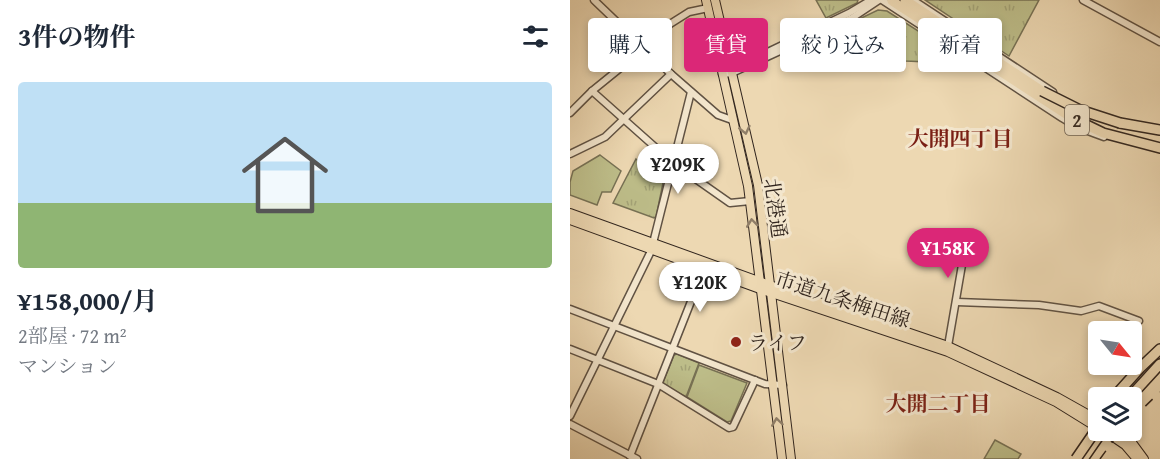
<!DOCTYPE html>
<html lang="ja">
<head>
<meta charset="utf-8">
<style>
	body { margin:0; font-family:"Gentium Book Plus","Noto Serif JP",serif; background:#f2f2f3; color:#1f2937; height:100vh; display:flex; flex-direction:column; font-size:22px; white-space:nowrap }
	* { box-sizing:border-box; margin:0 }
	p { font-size:20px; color:#747a83 }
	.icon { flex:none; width:33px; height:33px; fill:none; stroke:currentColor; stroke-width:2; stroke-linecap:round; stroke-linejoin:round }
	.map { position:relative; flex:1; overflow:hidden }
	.details { display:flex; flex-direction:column; background:#fff; width:570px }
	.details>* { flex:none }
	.guide { position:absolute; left:18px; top:18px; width:482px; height:54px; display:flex; gap:12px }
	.needle { width:39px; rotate:120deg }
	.fabs { position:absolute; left:518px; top:321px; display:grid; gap:12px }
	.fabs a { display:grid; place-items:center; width:54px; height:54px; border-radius:6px; background:#fff; box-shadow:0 3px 9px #0003; font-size:30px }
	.price { position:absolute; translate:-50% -51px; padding:0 14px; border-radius:21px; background:#fff; color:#222; font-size:20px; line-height:39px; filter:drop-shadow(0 2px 3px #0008) }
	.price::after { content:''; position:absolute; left:50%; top:36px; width:18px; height:14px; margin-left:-9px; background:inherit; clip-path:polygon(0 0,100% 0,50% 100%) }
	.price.on { background:#db2777; color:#fff }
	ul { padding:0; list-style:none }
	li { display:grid; align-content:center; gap:12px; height:318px; padding:0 18px }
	li span { display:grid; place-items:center; height:186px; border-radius:6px; color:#555 }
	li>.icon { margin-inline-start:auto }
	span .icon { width:108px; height:108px; fill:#fffc; stroke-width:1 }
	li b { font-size:26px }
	h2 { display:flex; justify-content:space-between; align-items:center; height:72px; padding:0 18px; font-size:26px }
	.chip { padding:0 21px; border-radius:6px; background:#fff; box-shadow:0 3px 9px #0003; font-size:21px; line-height:54px }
	.chip.on { background:#db2777; color:#fff }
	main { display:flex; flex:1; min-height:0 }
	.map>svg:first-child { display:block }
</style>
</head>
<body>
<main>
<section class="details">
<h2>3件の物件<svg class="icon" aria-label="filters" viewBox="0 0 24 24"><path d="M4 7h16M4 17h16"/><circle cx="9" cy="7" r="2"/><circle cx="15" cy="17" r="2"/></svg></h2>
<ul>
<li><span style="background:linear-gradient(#bfe0f5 65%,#8fb573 0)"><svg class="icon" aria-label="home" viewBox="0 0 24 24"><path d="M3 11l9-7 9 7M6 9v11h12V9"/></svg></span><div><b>¥158,000/月</b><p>2部屋 · 72 m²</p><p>マンション</p></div></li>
</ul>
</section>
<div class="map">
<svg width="590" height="459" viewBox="0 0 590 459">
	<defs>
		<pattern id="park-tufts" width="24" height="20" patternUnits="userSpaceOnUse" patternTransform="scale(1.5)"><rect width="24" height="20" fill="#bdbd89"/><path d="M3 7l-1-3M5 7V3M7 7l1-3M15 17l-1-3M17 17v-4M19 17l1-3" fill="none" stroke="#a3a276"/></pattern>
	</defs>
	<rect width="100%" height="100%" fill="#edd8b2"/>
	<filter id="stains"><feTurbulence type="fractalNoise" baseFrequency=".00333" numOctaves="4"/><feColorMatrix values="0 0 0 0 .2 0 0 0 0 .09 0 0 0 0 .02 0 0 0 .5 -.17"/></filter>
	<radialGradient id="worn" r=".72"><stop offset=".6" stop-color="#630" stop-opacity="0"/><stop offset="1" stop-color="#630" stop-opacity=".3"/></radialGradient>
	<g fill="url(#park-tufts)" stroke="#777154" stroke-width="1.5">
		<path d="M 246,0 L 288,0 L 287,3 L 256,18 Z"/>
		<path d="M 355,0 L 469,0 L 439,56 Z"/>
		<path d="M 308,10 L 317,11 L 400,64 L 336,61 L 285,53 L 287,46 L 265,42 L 256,35 Z"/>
		<path d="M 66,159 L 93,183 L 86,217 L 84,218 L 43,203 Z"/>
		<path d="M 107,354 L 129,363 L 116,397 L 94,385 L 93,382 L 104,355 Z"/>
	</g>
	<g fill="#bdbd89" stroke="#777154" stroke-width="1.5">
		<path d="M 30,155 L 51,171 L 41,192 L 32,192 L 27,205 L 0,195 L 0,182 L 3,171 Z"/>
		<path d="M 129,365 L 177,383 L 161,421 L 157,422 L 117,397 Z"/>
		<path d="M 425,440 L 451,454 L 448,459 L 414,459 Z"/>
	</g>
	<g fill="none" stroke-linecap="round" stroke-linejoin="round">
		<g stroke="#605243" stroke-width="9">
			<g id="minor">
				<path d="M 24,0 L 101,74 L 148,115 L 162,120"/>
				<path d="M 312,0 L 492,118 L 507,127 L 534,137"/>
				<path d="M 343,0 L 483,92"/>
				<path d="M 513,0 L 590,42"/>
				<path d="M 158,71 L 279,13 L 301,0"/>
				<path d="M 152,74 L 162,73 L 282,18 L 309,0"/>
				<path d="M 22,91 L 103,163 L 160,203 L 180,201"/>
				<path d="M 0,113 L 22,91 L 75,48 L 100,24 L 119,12 L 138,8"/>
				<path d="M 0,154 L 35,137 L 101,74"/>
				<path d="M 83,243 L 121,92"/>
				<path d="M 387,302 L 469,305 L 511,311 L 529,306 L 569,321"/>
				<path d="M 0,309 L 195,384 L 213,385"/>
				<path d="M 378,346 L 393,259"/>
				<path d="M 0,349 L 88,384 L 159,428 L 163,427 L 185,380"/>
				<path d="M 0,416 L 82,249"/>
				<path d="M 0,424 L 67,459"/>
				<path d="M 60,456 L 135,266"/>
			</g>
		</g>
		<g stroke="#31251e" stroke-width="10">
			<g id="major">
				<path d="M 136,0 L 178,186 L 212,459"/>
				<path d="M 145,0 L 188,185 L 221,459"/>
				<path d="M 0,213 L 208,288 L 378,346 L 487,397 L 528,420"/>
				<path d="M 0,220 L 190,289 L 378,352 L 486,402 L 528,428"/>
				<path d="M 533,430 L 555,445 L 567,459"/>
				<path d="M 545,430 L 563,444 L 574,459"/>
			</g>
		</g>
		<g stroke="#31251e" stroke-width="12">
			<g id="highway">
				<path d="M 335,0 L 472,91"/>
				<path d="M 322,1 L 502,118 L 533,133 L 590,148"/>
				<path d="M 550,123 L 590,130"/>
				<path d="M 543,398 L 570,368 L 590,349"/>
				<path d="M 559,398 L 590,364"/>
				<path d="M 526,419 L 528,417"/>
				<path d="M 513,459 L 533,430"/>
			</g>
		</g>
		<use href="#minor" stroke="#f3e6cd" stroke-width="6"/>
		<use href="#major" stroke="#edd8b2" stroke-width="8"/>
		<use href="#highway" stroke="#edd8b2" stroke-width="9"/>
		<g stroke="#31251e" stroke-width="1.5" stroke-dasharray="10 10" stroke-linecap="butt">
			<path d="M 561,420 L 590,392"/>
			<path d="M 530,459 L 551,430"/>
		</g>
		<g stroke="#31251e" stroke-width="12" stroke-linecap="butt">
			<g id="highway-bridge">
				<path d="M 472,91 L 510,110 L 550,123"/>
				<path d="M 506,459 L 528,427"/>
			</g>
		</g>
		<use href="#highway-bridge" stroke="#edd8b2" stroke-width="9"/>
	</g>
	<defs><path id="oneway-chevron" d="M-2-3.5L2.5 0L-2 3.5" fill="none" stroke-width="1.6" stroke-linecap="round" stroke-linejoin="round" transform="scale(1.5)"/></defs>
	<g stroke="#8f7e68">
		<use href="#oneway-chevron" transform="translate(175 130) rotate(77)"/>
		<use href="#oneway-chevron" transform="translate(182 223) rotate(-97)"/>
		<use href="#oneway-chevron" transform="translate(207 422) rotate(-98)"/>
	</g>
	<circle fill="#8f2418" stroke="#f3e6cd" stroke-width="2" cx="166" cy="342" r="6"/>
	<g text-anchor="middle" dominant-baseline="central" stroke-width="6" stroke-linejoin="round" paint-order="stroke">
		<rect fill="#f3e6cd" stroke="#6b5f52" stroke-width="1.5" x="495" y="105" width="24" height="30" rx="4.5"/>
		<g font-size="18" font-weight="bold" fill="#31251e">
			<text x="507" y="120">2</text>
		</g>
		<g font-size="20" fill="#31251e" stroke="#f3e6cd">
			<text transform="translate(206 208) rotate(82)">北港通</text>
			<text transform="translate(273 299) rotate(18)">市道九条梅田線</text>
		</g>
		<g font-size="20" fill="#31251e" stroke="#f3e6cd" text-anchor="start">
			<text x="178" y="342">ライフ</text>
		</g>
		<g font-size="21" font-weight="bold" fill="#7a1f14" stroke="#f3e6cd">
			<text x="390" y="138">大開四丁目</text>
			<text x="368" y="403">大開二丁目</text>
		</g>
	</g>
	<rect width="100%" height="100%" filter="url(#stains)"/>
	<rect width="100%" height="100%" fill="url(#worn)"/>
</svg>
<div class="fabs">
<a><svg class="needle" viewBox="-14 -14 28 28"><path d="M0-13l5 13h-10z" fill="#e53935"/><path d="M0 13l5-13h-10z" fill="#747a83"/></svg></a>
<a><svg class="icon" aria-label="layers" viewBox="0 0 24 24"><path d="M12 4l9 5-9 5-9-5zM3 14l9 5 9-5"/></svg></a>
</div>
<b class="price" style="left:108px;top:195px">¥209K</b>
<b class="price on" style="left:378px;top:279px">¥158K</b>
<b class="price" style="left:130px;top:313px">¥120K</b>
<div class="guide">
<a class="chip">購入</a>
<a class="chip on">賃貸</a>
<a class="chip">絞り込み</a>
<a class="chip">新着</a>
</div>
</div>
</main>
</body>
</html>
